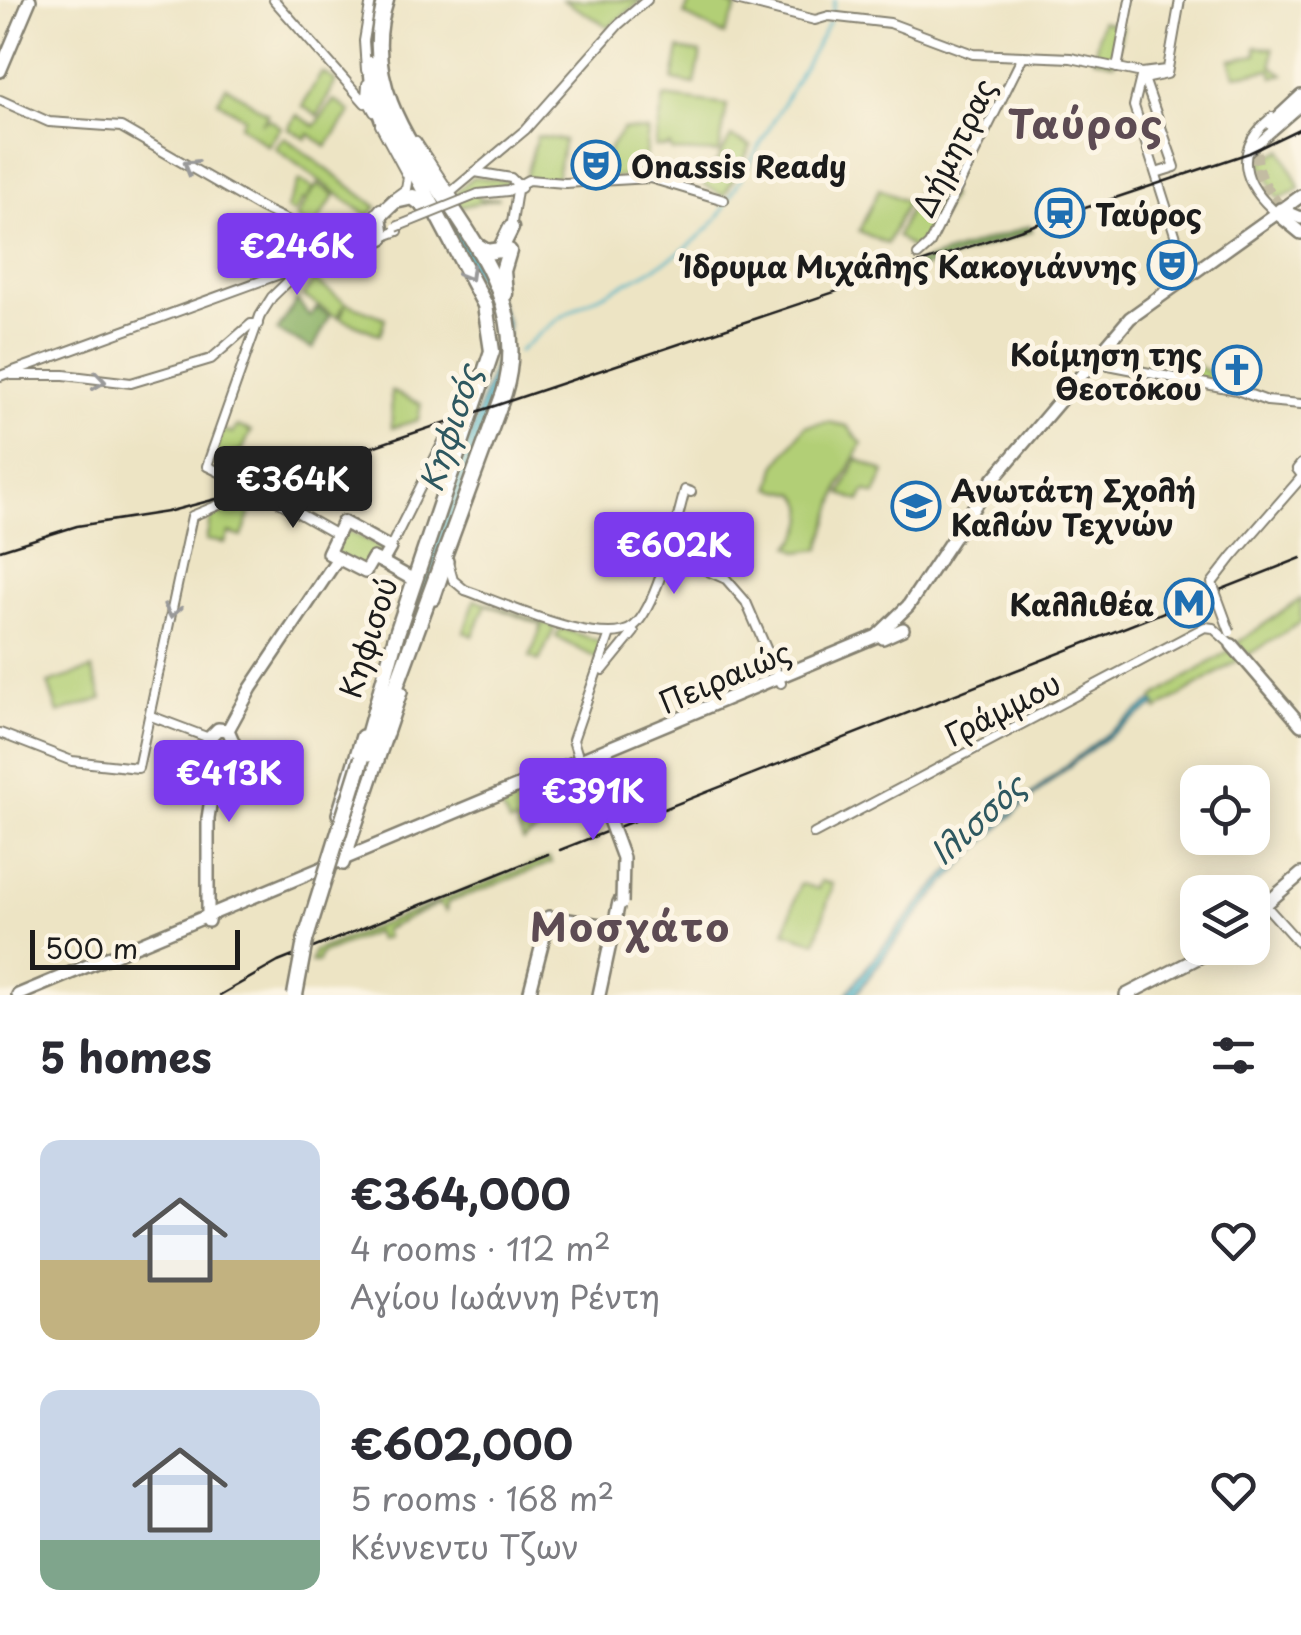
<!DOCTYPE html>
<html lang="en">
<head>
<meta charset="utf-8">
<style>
	body { margin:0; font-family:"Playpen Sans",sans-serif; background:#f7f7f7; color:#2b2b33; height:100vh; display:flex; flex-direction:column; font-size:38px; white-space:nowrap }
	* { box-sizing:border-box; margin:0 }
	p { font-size:32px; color:#7c7c81 }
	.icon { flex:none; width:55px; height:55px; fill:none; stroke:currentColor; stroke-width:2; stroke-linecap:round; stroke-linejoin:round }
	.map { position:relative; height:995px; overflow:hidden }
	.drawer { display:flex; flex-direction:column; background:#fff; flex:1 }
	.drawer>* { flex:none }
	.buttons { position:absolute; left:1180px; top:765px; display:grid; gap:20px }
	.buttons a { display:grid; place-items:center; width:90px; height:90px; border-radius:20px; background:#fff; box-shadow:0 5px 25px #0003; font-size:50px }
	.scale { position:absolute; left:30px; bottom:25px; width:210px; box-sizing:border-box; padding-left:10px; border:5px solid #1c1c1c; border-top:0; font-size:28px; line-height:35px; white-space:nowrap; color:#1c1c1c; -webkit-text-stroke:8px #fcf5e5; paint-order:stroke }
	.price { position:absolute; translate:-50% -85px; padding:0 22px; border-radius:10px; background:#7c3aed; color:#fff; font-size:32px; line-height:65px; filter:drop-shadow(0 2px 5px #0008) }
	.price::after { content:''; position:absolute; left:50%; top:60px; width:30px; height:22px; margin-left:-15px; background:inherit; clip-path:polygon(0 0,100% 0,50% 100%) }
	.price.current { background:#222; color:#fff }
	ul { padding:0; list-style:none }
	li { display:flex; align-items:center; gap:30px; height:250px; padding:0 40px }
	li span { display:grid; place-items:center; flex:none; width:280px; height:200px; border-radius:20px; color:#555 }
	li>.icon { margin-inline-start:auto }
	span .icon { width:120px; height:120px; fill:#fffc; stroke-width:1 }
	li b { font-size:42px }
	h2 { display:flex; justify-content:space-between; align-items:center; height:120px; padding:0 40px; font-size:42px }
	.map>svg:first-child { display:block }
</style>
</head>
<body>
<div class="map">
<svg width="1301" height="995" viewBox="0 0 1301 995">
	<rect width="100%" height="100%" fill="#fcf5e5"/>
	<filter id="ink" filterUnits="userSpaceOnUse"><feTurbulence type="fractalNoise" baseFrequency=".01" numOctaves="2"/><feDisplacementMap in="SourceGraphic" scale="20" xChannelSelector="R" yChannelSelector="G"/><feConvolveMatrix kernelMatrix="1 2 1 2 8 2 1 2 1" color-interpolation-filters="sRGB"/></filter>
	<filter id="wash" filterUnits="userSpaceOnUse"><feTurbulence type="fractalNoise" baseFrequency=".0048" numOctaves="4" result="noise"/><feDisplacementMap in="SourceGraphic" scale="40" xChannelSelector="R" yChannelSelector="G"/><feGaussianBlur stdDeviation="2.25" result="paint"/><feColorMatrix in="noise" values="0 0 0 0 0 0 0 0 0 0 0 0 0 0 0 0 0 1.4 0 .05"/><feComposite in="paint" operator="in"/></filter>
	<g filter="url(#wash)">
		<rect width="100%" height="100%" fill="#ede4c4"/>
		<g fill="#b2cf76" stroke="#677649" stroke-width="2.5">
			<path d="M 563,0 L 642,0 L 609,27 Z"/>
			<path d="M 691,0 L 720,0 L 737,8 L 724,35 L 684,15 Z"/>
			<path d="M 1101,21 L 1123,26 L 1114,63 L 1094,58 Z"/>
			<path d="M 1256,47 L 1273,48 L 1272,66 L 1284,74 L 1273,77 L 1271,70 L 1235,75 L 1230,60 L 1256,55 Z"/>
			<path d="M 679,49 L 701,53 L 695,84 L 673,80 Z"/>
			<path d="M 322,72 L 336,81 L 318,116 L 302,106 Z"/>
			<path d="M 226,86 L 268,114 L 263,122 L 269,119 L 281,127 L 268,146 L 240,125 L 244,118 L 218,101 Z"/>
			<path d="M 664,97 L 727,105 L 719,153 L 672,151 L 669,144 L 669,147 L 655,147 Z"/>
			<path d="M 334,100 L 351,112 L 326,147 L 309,134 L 306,139 L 288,128 L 297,115 L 315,126 Z"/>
			<path d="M 623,129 L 648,131 L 643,175 L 607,178 L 609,149 Z"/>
			<path d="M 537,136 L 564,140 L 556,181 L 525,179 Z"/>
			<path d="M 284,137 L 377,207 L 368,216 L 275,148 Z"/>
			<path d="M 731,137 L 751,146 L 724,196 L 698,182 L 703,170 L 712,170 Z"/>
			<path d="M 1282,150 L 1300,189 L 1278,199 L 1260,161 Z"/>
			<path d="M 473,177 L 512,181 L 513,186 L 477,192 L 479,199 L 499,198 L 460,207 L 454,194 Z"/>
			<path d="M 299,180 L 313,188 L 308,198 L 318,184 L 335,195 L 313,229 L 296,218 L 307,200 L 303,199 L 294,213 L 286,209 Z"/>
			<path d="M 922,182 L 951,196 L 927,241 L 915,251 L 897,236 Z"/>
			<path d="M 879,189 L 907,202 L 887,244 L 859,231 Z"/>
			<path d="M 314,280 L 346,303 L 385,318 L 380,335 L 340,318 L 345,305 L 337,317 L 303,296 Z"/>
			<path d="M 1176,354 L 1226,382 L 1228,384 L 1161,375 Z"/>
			<path d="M 391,391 L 421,404 L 418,420 L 392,428 Z"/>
			<path d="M 828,422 L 847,426 L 862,444 L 840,486 L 820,549 L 799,552 L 790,546 C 804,533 812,510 797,494 L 771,488 L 776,466 L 805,426 Z"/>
			<path d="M 237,426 L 251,431 L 242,451 L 211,461 L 222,430 L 233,433 Z"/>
			<path d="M 857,459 L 885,472 L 875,495 L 865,491 L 860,501 L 841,494 Z"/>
			<path d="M 244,498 L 250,515 L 242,537 L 229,533 L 225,543 L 206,540 L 213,509 Z"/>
			<path d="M 342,528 L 384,548 L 381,559 L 361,569 L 334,553 Z"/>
			<path d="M 475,599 L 555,627 L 539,661 L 530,657 L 542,625 L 486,604 L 473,636 L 464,632 Z"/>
			<path d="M 1301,599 L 1301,622 L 1248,655 L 1237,643 Z"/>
			<path d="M 561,628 L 599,641 L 603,644 L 598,659 L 556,637 Z"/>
			<path d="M 1230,650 L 1240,659 L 1157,710 L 1153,698 Z"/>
			<path d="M 92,669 L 102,699 L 58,713 L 48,683 Z"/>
			<path d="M 513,797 L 522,814 L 538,807 L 541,815 L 557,814 L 555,819 L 523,841 L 516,822 L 510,824 L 498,803 Z"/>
			<path d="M 549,858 L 551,863 L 447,903 L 446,911 L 438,904 L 384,930 L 386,937 L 378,940 L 375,932 L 320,954 L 318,962 L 311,962 L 314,951 Z"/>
			<path d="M 821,881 L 833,884 L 816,942 L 785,932 L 800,883 L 818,889 Z"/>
		</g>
		<g fill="#8db267" stroke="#546742" stroke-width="2.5">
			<path d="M 1030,226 L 1032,231 L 917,270 L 918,263 Z"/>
			<path d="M 297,300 L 310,317 L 317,308 L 330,316 L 313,349 L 277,331 Z"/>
		</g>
		<g fill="#49b2c7" stroke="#326772" stroke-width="2.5">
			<path d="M 452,214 L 486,273 L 508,324 L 502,377 L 393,694 L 383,690 L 498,353 L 492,305 L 442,221 Z"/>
			<path d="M 1153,701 L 1156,705 C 1039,777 935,883 856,995 L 846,995 C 931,877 1034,783 1153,701 Z"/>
		</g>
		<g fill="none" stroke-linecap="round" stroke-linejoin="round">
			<g stroke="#49b2c7" stroke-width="2.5">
				<path d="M 832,13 L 835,0"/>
				<path d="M 518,352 C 534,338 550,324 568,313 C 620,282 682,264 720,215 L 830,21"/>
			</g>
		</g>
	</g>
	<g filter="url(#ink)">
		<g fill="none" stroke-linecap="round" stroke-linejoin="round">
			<path stroke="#c3bca2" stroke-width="11" stroke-dasharray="11 5.5" stroke-linecap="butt" d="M 1271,124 L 1258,137 C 1251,168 1267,194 1288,215"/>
			<g stroke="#848070" stroke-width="12">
				<g id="minor">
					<path d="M 274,0 L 365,103"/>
					<path d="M 736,0 L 815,20 L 829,16 L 890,23 L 973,54 L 1071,58 L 1142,73 L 1166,70"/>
					<path d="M 1117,68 L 1130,0"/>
					<path d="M 366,70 L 364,41 L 371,0"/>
					<path d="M 1142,73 L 1134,106 L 1180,250 L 1196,272"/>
					<path d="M 1142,73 L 1175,167 L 1156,173"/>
					<path d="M 1144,79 L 1167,74 L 1180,0"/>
					<path d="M 367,84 L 366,98 L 374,112"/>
					<path d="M 0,100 L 49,122 L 121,127 L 261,208 L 336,243 L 341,251"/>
					<path d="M 1272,117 C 1232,150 1241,184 1279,215"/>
					<path d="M 380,125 L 408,177 L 406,189 L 395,197"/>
					<path d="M 416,141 L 455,200"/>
					<path d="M 1249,151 L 1301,106"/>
					<path d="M 475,172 L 511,178 L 521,188"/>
					<path d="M 450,193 L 525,130 L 618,25 L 647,0"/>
					<path d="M 478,194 L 508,191 L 528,180 L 565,183 L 650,178 L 724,200"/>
					<path d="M 511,229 L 518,184"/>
					<path d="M 323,254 L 363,228 L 380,208"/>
					<path d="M 918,255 L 929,245 L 1023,56"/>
					<path d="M 1093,362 L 1237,390 L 1267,401 L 1301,404"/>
					<path d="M 11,375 L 64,375 L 131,383 L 211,359 L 251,324 L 258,324"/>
					<path d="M 0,376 L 398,231"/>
					<path d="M 1301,464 L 1297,469 L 1301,474"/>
					<path d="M 270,484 L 267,471 L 236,480 L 207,466 L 260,316 L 272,297 L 302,268"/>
					<path d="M 256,489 L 337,535"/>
					<path d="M 390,548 L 451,426 L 467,420"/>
					<path d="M 665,552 L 726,579 L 746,602 L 781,683"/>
					<path d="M 1233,556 L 1301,478"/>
					<path d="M 448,562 L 453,580 L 465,590 C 500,602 605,651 634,626 C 658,605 676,522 685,490 L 691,492"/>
					<path d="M 603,670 L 634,632"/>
					<path d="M 151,716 L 209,738"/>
					<path d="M 0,733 L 72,761 L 138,768 L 192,516 L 270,484"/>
					<path d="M 580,763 L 573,740 L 609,636"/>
					<path d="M 814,834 L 1205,627 L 1213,628 L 1232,645"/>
					<path d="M 1265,905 L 1301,945"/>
				</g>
			</g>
			<g stroke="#848070" stroke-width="16">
				<g id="major">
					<path d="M 0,71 L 30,0"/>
					<path d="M 1271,124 L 1301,96"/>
					<path d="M 1280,209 L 1301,218"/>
					<path d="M 1279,215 L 1301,233"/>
					<path d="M 343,522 L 390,548 L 382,562 L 373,558 L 365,572 L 328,553 Z"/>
					<path d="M 382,562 L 412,579"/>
					<path d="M 434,599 L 447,561"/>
					<path d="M 883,638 L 903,629"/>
					<path d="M 1232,645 L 1301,725"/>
					<path d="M 228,730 L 251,688 L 338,558"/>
					<path d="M 218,755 L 210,748 L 209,738 L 218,729 L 228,730"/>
					<path d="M 218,755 L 227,755 L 235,746 L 228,730"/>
					<path d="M 582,767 L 592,784"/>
					<path d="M 338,814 L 362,736"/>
					<path d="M 343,864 L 401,692"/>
					<path d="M 1252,916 L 1301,874"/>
					<path d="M 208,921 L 208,818 L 218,755"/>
					<path d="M 18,995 L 877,636 L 908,606 L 990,483 L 1130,318 L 1301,196"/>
					<path d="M 529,995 L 549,917 L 614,927"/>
					<path d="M 599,995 L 619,902"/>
					<path d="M 1126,995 L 1217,948"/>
				</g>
			</g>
			<g stroke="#848070" stroke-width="19">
				<g id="highway">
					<path d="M 371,64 L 374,96 L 385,126"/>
					<path d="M 382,237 L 379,216 L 395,201 L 413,197 L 428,209"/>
					<path d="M 476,245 L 487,252 L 500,250 L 511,228"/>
					<path d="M 505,294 L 503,271 L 509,251"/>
					<path d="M 364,750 L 396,636 L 492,351 L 485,305 L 386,118"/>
					<path d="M 369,760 L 504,393 C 550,242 337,149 386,0"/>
				</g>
			</g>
			<use href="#minor" stroke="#fff" stroke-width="8"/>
			<use href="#major" stroke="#fff" stroke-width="11"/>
			<use href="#highway" stroke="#fff" stroke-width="14"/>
			<g stroke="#1c1c1c" stroke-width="2.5">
				<path d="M 0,550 L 77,526 L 167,512 L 220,498 L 1249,153 L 1301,128"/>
				<path d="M 560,850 L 1301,558"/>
				<path d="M 220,995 L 278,962 L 548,854"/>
			</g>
			<g stroke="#848070" stroke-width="12" stroke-linecap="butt">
				<g id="minor-bridge">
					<path d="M 396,227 L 478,194"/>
					<path d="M 1230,632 L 1212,583 L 1233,556"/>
				</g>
			</g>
			<g stroke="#848070" stroke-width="16" stroke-linecap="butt">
				<path id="major-bridge" d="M 595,782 L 623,858 L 622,903"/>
			</g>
			<g stroke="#848070" stroke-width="19" stroke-linecap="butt">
				<path id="highway-bridge" d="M 295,995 L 305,941 L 362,758"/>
			</g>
			<use href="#minor-bridge" stroke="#fff" stroke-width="8"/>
			<use href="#major-bridge" stroke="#fff" stroke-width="11"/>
			<use href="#highway-bridge" stroke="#fff" stroke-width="14"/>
		</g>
		<defs><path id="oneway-chevron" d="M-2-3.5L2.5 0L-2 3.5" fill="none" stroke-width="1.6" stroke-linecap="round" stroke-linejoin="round" transform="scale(2.5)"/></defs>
		<g stroke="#999">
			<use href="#oneway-chevron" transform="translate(190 166) rotate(-149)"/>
			<use href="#oneway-chevron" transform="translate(468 274) rotate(60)"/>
			<use href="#oneway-chevron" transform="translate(99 381) rotate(8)"/>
			<use href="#oneway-chevron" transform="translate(172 611) rotate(101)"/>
		</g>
	</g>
	<defs>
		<g id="theatre-ring" transform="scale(2.5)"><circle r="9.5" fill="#fcf5e5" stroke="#1f6fb2" stroke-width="1.5"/><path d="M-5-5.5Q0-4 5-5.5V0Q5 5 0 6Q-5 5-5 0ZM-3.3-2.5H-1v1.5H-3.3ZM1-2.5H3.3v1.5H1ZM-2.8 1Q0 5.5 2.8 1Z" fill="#1f6fb2"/></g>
		<g id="station-ring" transform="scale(2.5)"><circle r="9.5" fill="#fcf5e5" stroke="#1f6fb2" stroke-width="1.5"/><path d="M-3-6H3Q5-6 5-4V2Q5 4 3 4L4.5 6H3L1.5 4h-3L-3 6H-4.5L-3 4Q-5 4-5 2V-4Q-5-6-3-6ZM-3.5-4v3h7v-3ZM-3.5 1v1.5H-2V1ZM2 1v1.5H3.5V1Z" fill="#1f6fb2"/></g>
		<g id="church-ring" transform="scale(2.5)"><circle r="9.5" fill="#fcf5e5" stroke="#1f6fb2" stroke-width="1.5"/><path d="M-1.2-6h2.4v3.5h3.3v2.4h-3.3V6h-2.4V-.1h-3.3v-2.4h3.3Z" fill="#1f6fb2"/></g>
		<g id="university-ring" transform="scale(2.5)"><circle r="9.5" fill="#fcf5e5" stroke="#1f6fb2" stroke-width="1.5"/><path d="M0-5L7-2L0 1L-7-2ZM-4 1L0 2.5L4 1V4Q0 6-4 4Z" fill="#1f6fb2"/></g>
		<g id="metro-ring" transform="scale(2.5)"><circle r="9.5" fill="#fcf5e5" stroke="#1f6fb2" stroke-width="1.5"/><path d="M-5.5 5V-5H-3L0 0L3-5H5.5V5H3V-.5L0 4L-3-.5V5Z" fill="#1f6fb2"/></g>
	</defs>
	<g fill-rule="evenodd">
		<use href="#theatre-ring" x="596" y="165"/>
		<use href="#station-ring" x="1060" y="213"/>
		<use href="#theatre-ring" x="1172" y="265"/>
		<use href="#church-ring" x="1237" y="370"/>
		<use href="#university-ring" x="916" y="506"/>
		<use href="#metro-ring" x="1189" y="603"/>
	</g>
	<g text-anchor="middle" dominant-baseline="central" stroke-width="10" stroke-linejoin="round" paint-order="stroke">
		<g font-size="30" fill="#1c1c1c" stroke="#fcf5e5">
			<text transform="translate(953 147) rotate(-64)">Δήμητρας</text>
			<text transform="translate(367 637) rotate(-72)">Κηφισού</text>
			<text transform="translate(724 676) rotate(-23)">Πειραιώς</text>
			<text transform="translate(1002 708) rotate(-27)">Γράμμου</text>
		</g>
		<g font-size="30" font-weight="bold" fill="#1c1c1c" stroke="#fcf5e5" text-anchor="start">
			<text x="631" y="165">Onassis Ready</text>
			<text x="1095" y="213">Ταύρος</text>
			<text x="1137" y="265" text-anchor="end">Ίδρυμα Μιχάλης Κακογιάννης</text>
			<text x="1202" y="353" text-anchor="end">Κοίμηση της<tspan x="1202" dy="34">Θεοτόκου</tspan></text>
			<text x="951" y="489">Ανωτάτη Σχολή<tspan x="951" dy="34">Καλών Τεχνών</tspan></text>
			<text x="1154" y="603" text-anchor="end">Καλλιθέα</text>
		</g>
		<g font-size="32" font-style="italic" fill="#2e5860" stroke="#fcf5e5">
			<text transform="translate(449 428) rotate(-72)">Κηφισός</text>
			<text transform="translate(977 819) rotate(-42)">Ιλισσός</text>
		</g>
		<g font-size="40" font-weight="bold" letter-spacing="2.5" fill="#5d4b53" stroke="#fcf5e5">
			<text x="1086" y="122">Ταύρος</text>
			<text x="631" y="925">Μοσχάτο</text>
		</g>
	</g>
</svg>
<div class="buttons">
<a><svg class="icon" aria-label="locate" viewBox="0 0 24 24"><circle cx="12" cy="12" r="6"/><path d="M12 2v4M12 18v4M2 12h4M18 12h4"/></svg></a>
<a><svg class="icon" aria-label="layers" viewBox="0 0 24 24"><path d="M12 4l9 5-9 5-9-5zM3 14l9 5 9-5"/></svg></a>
</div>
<div class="scale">500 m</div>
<b class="price" style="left:297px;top:298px">€246K</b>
<b class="price current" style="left:293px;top:531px">€364K</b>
<b class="price" style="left:674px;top:597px">€602K</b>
<b class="price" style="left:229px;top:825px">€413K</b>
<b class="price" style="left:593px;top:843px">€391K</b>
</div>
<section class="drawer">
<h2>5 homes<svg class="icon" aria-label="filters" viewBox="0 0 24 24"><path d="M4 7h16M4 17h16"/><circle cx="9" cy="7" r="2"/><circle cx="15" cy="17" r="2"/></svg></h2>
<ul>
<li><span style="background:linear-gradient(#c9d6e8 60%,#c2b280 0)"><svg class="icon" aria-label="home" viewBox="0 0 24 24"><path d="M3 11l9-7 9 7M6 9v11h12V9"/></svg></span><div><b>€364,000</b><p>4 rooms · 112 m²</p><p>Αγίου Ιωάννη Ρέντη</p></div><svg class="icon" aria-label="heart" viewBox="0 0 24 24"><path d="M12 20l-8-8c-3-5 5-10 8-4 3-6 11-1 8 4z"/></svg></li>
<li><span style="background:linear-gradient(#c9d6e8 75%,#7fa58c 0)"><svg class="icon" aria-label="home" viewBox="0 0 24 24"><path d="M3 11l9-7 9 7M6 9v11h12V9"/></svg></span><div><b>€602,000</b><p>5 rooms · 168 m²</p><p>Κέννεντυ Τζων</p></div><svg class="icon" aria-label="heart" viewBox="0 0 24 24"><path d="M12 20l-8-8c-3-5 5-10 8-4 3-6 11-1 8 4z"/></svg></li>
</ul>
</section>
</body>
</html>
